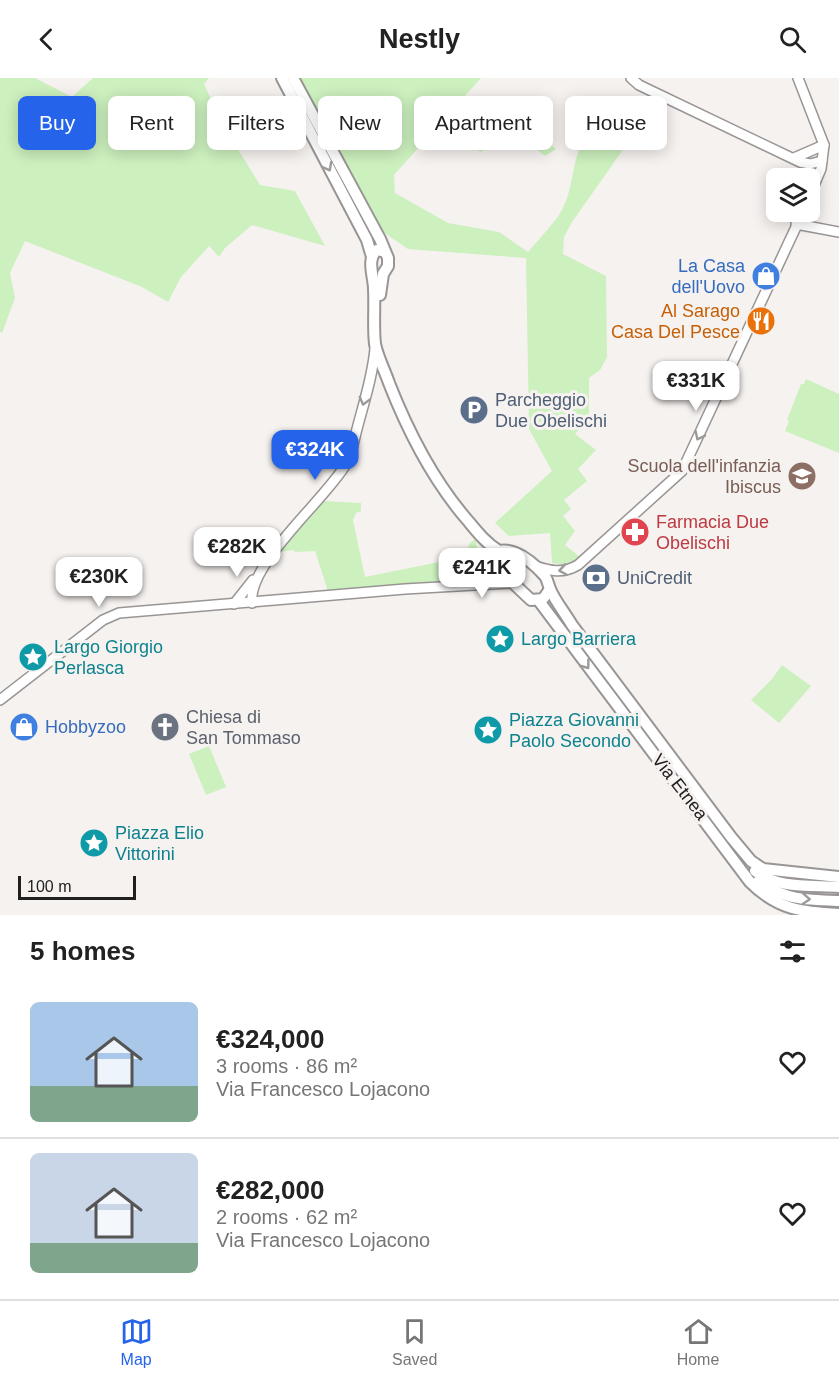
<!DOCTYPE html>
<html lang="en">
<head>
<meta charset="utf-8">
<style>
	body { margin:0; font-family:Arial,sans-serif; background:#f6f6f6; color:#222; height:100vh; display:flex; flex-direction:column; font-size:22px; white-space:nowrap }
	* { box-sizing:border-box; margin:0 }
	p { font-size:20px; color:#767676 }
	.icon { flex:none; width:33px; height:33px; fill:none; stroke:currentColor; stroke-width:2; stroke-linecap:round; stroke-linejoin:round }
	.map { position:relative; height:837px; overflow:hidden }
	.sheet { display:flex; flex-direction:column; background:#fff; flex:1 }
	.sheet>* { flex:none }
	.banner { position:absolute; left:18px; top:18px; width:804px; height:54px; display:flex; gap:12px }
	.fabs { position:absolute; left:766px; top:90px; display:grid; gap:12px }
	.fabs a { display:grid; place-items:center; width:54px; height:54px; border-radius:9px; background:#fff; box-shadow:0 3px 15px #0003; font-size:30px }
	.scale { position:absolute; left:18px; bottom:15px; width:118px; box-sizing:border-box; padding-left:6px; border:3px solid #21201f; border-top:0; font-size:16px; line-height:21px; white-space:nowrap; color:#21201f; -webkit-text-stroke:4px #f6f2f0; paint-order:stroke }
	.price { position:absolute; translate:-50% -51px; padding:0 14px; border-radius:12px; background:#fff; color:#222; font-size:20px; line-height:39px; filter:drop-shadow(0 2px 3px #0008) }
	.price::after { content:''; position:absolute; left:50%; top:36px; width:18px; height:14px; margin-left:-9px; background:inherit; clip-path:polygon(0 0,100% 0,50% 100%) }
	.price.active { background:#2563eb; color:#fff }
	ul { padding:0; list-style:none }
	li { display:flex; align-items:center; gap:18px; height:150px; padding:0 30px }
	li+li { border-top:2px solid #e0e0e0 }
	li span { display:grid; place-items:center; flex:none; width:168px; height:120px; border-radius:9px; color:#555 }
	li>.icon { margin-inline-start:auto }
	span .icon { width:72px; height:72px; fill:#fffc; stroke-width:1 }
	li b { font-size:26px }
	h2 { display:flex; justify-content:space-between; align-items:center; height:72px; padding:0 30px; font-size:26px }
	.tag { padding:0 21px; border-radius:9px; background:#fff; box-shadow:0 3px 15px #0003; font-size:21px; line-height:54px }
	.tag.active { background:#2563eb; color:#fff }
	header { display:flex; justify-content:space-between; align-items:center; height:78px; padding:0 30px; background:#fff; font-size:27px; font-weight:700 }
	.tabs { display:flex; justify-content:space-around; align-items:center; height:84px; border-top:2px solid #e0e0e0; background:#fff; font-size:16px; color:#767676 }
	.tabs a { display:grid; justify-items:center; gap:3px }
	.tabs .active { color:#2563eb }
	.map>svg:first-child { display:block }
</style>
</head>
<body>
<header><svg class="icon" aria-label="back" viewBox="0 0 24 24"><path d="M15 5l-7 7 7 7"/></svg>Nestly<svg class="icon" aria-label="search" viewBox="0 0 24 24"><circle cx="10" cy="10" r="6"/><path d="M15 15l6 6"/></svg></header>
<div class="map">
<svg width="839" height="837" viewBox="0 0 839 837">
	<rect width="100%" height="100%" fill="#f6f2f0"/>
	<g fill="#ccf0be">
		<path d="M 0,0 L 35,0 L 72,19 L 93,0 L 209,0 L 204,6 L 223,47 L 260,107 L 295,113 L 325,168 L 252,147 L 225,170 L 219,179 L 209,168 L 181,199 L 168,224 L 142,209 L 25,163 L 10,195 L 15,220 L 2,255 L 0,254 Z"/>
		<path d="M 299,0 L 481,0 L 394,97 L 395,115 L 448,145 L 499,154 L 528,174 C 539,161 555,145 563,130 C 578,100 568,66 601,47 L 620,58 L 627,66 L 572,144 L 564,159 L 563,176 L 606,198 L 607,279 L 600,292 L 589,300 L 589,341 L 575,356 L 596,372 L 578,391 L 587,403 L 564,422 L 571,431 L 563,438 L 575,453 L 565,467 L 580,479 C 571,487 563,487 552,485 L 550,455 L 509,458 L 495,445 L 552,393 L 529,351 L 526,180 L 408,171 L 383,154 Z"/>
		<path d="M 517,37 L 532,50 L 527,61 L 506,45 Z"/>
		<path d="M 483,48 L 499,63 L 496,66 L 487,59 L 482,74 L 463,67 Z"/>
		<path d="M 534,52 L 556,71 L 545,78 L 529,65 Z"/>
		<path d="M 806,301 L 839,316 L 839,375 L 785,353 L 789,343 L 787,342 L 801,306 L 804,306 Z"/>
		<path d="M 324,423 L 361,425 L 361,433 L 356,435 L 353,442 L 365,499 L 464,479 L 470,465 L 475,461 C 484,487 469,495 448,502 L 328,513 L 315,473 L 295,474 L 294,472 L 279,474 Z"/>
		<path d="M 782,587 L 811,608 L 779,645 L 751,622 L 772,601 Z"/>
		<path d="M 209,668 L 226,709 L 206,717 L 189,676 Z"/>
	</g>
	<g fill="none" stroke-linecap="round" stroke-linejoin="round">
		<g stroke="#999594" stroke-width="12">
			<g id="secondary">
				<path d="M 631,0 L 639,7 L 800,84 L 810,86 L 822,83"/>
				<path d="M 798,0 L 824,67 L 821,91 L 810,117"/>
				<path d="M 794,80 L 824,67"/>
				<path d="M 796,146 L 839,154"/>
				<path d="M 535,488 C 550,493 563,496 578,487 L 682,393 L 803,134"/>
				<path d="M 452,508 L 465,502 L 483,488"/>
				<path d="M 252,525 C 247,486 326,421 346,386 C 352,376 354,362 357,351 C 364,324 373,297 375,270"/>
				<path d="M 234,526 L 253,502"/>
				<path d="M 0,622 L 103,542 L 119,535 L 405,511 L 510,505"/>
			</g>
		</g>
		<g stroke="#999594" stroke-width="14">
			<g id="primary">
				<path d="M 282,0 L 367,162 L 372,179"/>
				<path d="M 293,0 L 380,161 L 388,180 L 388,188 L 383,196 L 380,217"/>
				<path d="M 385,174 L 377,172 C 366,181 374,199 374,211 C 375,229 373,249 375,266 C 378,280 385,293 389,305 C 409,356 433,403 469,444 C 478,455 487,466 499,473"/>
				<path d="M 484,479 L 483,488 L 487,497 L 513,505 L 531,522 L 543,521 L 550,511"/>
				<path d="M 484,485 C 502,458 530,481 545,498 C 548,503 548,506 550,511 C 555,523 565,535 572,547 L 731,759 L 751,783 L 763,791 L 839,799"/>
				<path d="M 539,523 L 750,804 C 778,832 802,834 839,836"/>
				<path d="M 755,793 C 777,811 812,807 839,809"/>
				<path d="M 757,804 C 788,822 804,822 839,823"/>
			</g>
		</g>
		<use href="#secondary" stroke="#fff" stroke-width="9"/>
		<use href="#primary" stroke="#fff" stroke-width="10"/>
	</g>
	<defs><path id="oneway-chevron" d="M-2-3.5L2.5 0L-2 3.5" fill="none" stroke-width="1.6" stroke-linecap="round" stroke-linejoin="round" transform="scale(1.5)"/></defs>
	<g stroke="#9b9b9a">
		<use href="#oneway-chevron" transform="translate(328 89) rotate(62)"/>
		<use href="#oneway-chevron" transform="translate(364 323) rotate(105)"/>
		<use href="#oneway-chevron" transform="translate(699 358) rotate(116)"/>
		<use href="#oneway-chevron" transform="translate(563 492) rotate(171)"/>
		<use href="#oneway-chevron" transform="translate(586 587) rotate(53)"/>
		<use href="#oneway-chevron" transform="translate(806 821) rotate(3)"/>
	</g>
	<defs>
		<g id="shop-disc" transform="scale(1.5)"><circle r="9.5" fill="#3f7fe0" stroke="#f6f2f0"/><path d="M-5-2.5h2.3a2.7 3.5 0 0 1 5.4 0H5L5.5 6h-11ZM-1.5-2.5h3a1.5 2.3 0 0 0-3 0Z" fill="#fff"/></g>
		<g id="restaurant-disc" transform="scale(1.5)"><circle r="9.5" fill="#e8710a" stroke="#f6f2f0"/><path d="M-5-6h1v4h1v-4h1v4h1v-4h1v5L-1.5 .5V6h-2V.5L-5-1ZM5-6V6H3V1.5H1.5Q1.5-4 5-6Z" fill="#fff"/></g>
		<g id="parking-disc" transform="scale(1.5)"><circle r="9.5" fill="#5c6f8a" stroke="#f6f2f0"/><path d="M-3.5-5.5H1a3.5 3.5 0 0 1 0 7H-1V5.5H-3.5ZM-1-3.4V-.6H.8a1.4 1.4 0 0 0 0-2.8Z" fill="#fff"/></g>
		<g id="school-disc" transform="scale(1.5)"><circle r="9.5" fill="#8d6e63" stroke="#f6f2f0"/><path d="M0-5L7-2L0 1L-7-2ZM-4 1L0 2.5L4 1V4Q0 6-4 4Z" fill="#fff"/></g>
		<g id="pharmacy-disc" transform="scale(1.5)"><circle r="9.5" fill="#e0444e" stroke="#f6f2f0"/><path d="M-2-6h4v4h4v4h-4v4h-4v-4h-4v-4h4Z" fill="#fff"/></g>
		<g id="bank-disc" transform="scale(1.5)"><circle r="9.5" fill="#5c6f8a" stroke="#f6f2f0"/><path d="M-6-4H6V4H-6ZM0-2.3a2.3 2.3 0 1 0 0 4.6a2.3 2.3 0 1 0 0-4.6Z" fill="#fff"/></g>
		<g id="sight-disc" transform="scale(1.5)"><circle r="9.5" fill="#0f9aa8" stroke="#f6f2f0"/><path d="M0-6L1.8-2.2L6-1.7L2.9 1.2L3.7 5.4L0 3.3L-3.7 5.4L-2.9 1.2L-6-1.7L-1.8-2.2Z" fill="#fff"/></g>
		<g id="church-disc" transform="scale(1.5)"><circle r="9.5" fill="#6b7280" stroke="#f6f2f0"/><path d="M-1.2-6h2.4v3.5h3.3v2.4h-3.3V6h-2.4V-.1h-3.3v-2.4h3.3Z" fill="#fff"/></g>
	</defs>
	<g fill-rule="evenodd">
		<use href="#shop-disc" x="766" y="198"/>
		<use href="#restaurant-disc" x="761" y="243"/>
		<use href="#parking-disc" x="474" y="332"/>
		<use href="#school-disc" x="802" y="398"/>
		<use href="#pharmacy-disc" x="635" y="454"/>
		<use href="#bank-disc" x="596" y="500"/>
		<use href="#sight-disc" x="500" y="561"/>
		<use href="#sight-disc" x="33" y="579"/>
		<use href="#shop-disc" x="24" y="649"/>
		<use href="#church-disc" x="165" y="649"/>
		<use href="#sight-disc" x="488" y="652"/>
		<use href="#sight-disc" x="94" y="765"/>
	</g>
	<g text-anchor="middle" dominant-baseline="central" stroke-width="6" stroke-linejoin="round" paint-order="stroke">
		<g font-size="18" fill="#366cbe" stroke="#f6f2f0" text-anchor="end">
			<text x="745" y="188">La Casa<tspan x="745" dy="21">dell'Uovo</tspan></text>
			<text x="45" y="649" text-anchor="start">Hobbyzoo</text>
		</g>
		<g font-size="18" fill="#c56008" stroke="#f6f2f0" text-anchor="end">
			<text x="740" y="233">Al Sarago<tspan x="740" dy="21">Casa Del Pesce</tspan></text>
		</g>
		<g font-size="18" fill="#4e5e75" stroke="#f6f2f0" text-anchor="start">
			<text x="495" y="322">Parcheggio<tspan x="495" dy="21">Due Obelischi</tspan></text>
			<text x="617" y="500">UniCredit</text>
		</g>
		<g font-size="18" fill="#785e54" stroke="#f6f2f0" text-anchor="end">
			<text x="781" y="388">Scuola dell'infanzia<tspan x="781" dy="21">Ibiscus</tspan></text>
		</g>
		<g font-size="18" fill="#be3a42" stroke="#f6f2f0" text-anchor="start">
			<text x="656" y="444">Farmacia Due<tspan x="656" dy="21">Obelischi</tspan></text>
		</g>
		<g font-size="18" fill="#0d838f" stroke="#f6f2f0" text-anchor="start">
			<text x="521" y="561">Largo Barriera</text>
			<text x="54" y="569">Largo Giorgio<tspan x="54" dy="21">Perlasca</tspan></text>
			<text x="509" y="642">Piazza Giovanni<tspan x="509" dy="21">Paolo Secondo</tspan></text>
			<text x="115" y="755">Piazza Elio<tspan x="115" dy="21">Vittorini</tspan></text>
		</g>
		<g font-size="18" fill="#5b616d" stroke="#f6f2f0" text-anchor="start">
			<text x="186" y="639">Chiesa di<tspan x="186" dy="21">San Tommaso</tspan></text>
		</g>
		<g font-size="18" fill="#21201f" stroke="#f6f2f0">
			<text transform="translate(680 709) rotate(52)">Via Etnea</text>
		</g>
	</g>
</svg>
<div class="fabs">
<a><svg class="icon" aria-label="layers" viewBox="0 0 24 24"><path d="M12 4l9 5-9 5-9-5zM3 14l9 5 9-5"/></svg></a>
</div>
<div class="scale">100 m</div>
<b class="price" style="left:696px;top:334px">€331K</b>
<b class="price active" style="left:315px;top:403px">€324K</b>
<b class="price" style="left:237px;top:500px">€282K</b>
<b class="price" style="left:482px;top:521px">€241K</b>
<b class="price" style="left:99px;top:530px">€230K</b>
<div class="banner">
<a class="tag active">Buy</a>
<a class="tag">Rent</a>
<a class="tag">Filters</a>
<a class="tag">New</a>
<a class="tag">Apartment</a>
<a class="tag">House</a>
</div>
</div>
<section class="sheet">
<h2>5 homes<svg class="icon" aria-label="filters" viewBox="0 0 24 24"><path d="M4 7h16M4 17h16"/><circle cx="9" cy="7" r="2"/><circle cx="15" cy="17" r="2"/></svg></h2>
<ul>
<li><span style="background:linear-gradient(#a9c7e8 70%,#7fa58c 0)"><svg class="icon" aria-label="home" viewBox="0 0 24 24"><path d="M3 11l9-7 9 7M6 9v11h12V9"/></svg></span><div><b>€324,000</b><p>3 rooms · 86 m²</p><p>Via Francesco Lojacono</p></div><svg class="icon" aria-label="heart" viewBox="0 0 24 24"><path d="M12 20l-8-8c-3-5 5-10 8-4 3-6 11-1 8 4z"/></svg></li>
<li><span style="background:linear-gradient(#c9d6e8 75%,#7fa58c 0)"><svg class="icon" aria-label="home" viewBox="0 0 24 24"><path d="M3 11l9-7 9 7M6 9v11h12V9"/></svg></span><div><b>€282,000</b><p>2 rooms · 62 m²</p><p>Via Francesco Lojacono</p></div><svg class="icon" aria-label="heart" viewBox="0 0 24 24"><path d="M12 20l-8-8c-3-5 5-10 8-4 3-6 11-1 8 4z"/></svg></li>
</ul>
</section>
<nav class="tabs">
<a class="active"><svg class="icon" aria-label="map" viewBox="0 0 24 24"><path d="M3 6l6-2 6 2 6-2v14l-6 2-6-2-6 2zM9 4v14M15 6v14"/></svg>Map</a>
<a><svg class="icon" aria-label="saved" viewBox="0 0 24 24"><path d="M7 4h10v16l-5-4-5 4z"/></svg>Saved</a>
<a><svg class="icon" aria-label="home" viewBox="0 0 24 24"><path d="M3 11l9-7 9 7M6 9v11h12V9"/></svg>Home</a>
</nav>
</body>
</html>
